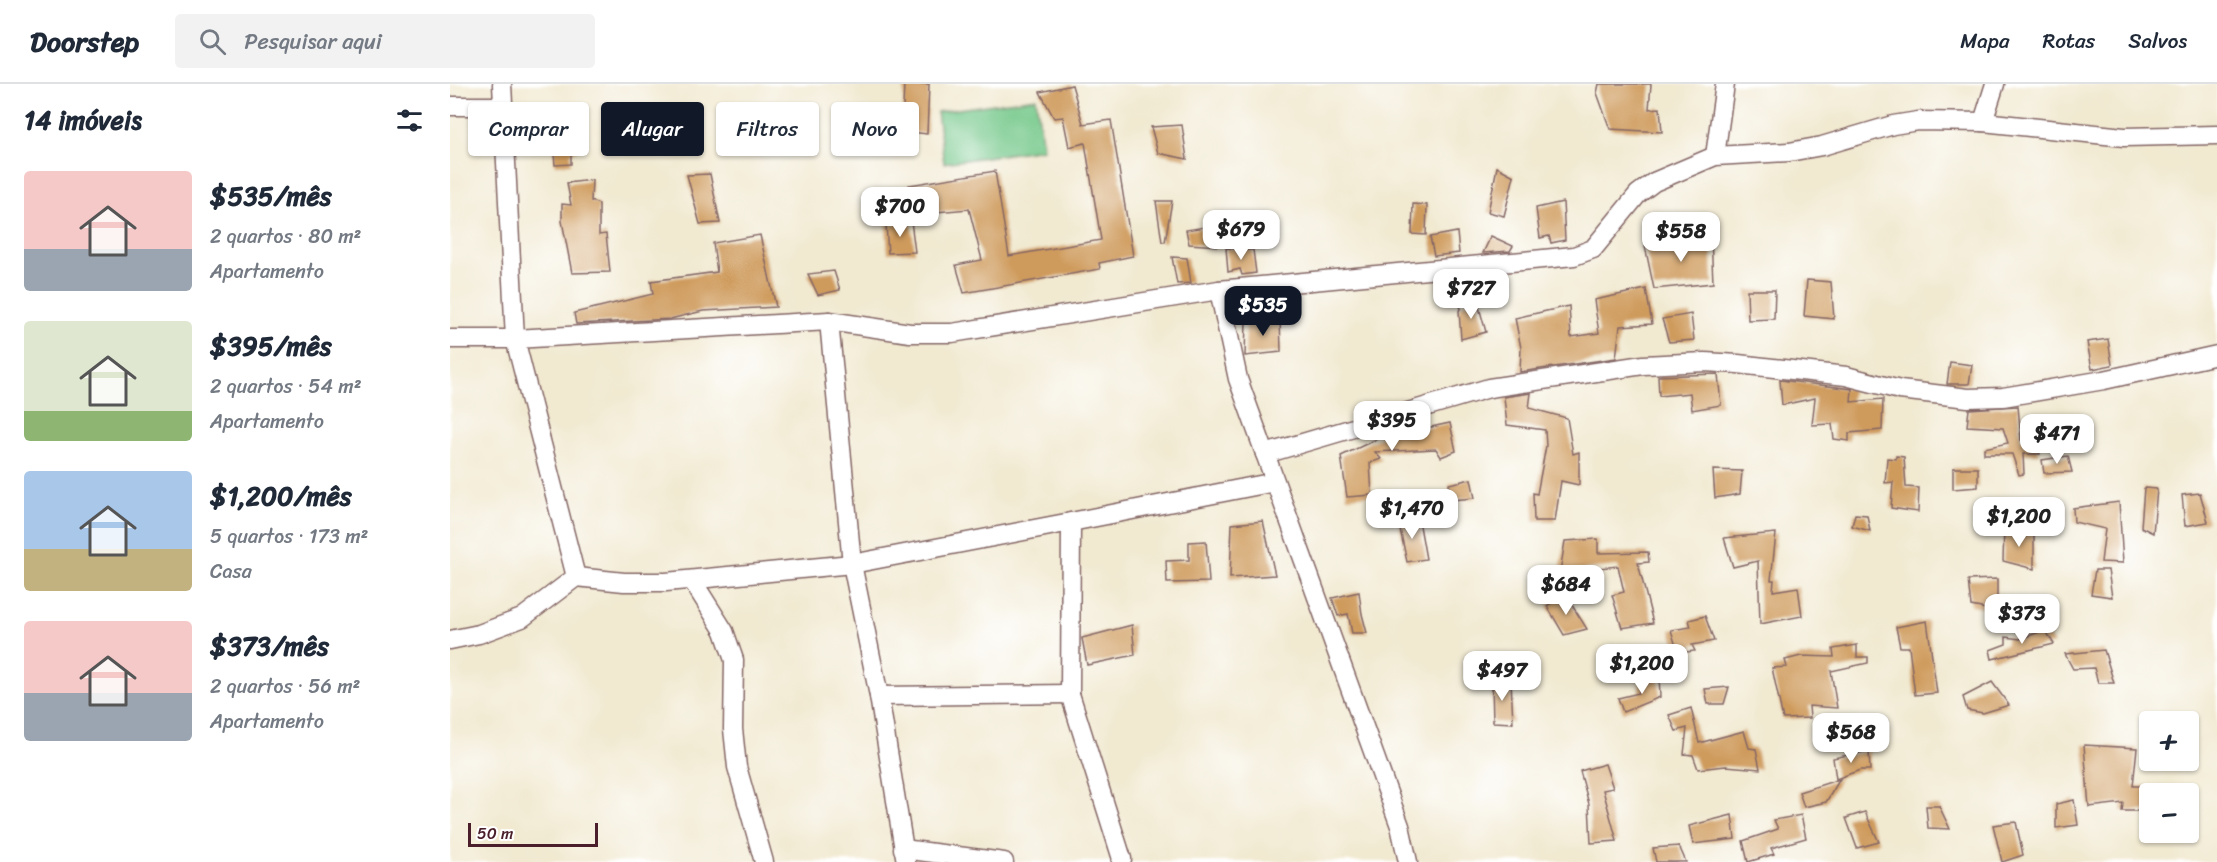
<!DOCTYPE html>
<html lang="pt">
<head>
<meta charset="utf-8">
<style>
	body { margin:0; font-family:Sriracha,sans-serif; background:#f2f2f3; color:#1f2937; height:100vh; display:flex; flex-direction:column; font-size:22px; white-space:nowrap }
	* { box-sizing:border-box; margin:0 }
	p { font-size:20px; color:#747a83 }
	.icon { flex:none; width:33px; height:33px; fill:none; stroke:currentColor; stroke-width:2; stroke-linecap:round; stroke-linejoin:round }
	.map { position:relative; flex:1; overflow:hidden }
	.details { display:flex; flex-direction:column; background:#fff; width:450px }
	.details>* { flex:none }
	.top-card { position:absolute; left:18px; top:18px; width:570px; height:54px; display:flex; gap:12px }
	.fabs { position:absolute; left:1689px; top:627px; display:grid; gap:12px }
	.fabs a { display:grid; place-items:center; width:60px; height:60px; border-radius:6px; background:#fff; box-shadow:0 2px 4px #0004; font-size:30px }
	.scale { position:absolute; left:18px; bottom:15px; width:130px; box-sizing:border-box; padding-left:6px; border:3px solid #4a1f2b; border-top:0; font-size:16px; line-height:21px; white-space:nowrap; color:#4a1f2b; -webkit-text-stroke:4px #fff; paint-order:stroke }
	.price { position:absolute; translate:-50% -51px; padding:0 14px; border-radius:12px; background:#fff; color:#222; font-size:20px; line-height:39px; filter:drop-shadow(0 2px 3px #0008) }
	.price::after { content:''; position:absolute; left:50%; top:36px; width:18px; height:14px; margin-left:-9px; background:inherit; clip-path:polygon(0 0,100% 0,50% 100%) }
	.price.on { background:#111827; color:#fff }
	ul { padding:0; list-style:none }
	li { display:flex; align-items:center; gap:18px; height:150px; padding:0 24px }
	li span { display:grid; place-items:center; flex:none; width:168px; height:120px; border-radius:6px; color:#555 }
	li>.icon { margin-inline-start:auto }
	span .icon { width:72px; height:72px; fill:#fffc; stroke-width:1 }
	li b { font-size:26px }
	h2 { display:flex; justify-content:space-between; align-items:center; height:72px; padding:0 24px; font-size:26px }
	.chip { padding:0 21px; border-radius:6px; background:#fff; box-shadow:0 2px 4px #0004; font-size:21px; line-height:54px }
	.chip.on { background:#111827; color:#fff }
	header { display:flex; align-items:center; gap:36px; box-sizing:border-box; height:84px; padding:0 30px; background:#fff; border-bottom:2px solid #e0e1e3 }
	header strong { font-size:28px }
	nav { display:flex; gap:33px; margin-inline-start:auto; font-size:21px }
	.search { width:420px; height:54px; background:#f2f2f3; display:flex; align-items:center; gap:15px; box-sizing:border-box; padding:0 21px; border-radius:6px; color:#747a83; font-size:22px }
	main { display:flex; flex:1; min-height:0 }
	.map>svg:first-child { display:block }
</style>
</head>
<body>
<header>
<strong>Doorstep</strong>
<div class="search"><svg class="icon" aria-label="search" viewBox="0 0 24 24"><circle cx="10" cy="10" r="6"/><path d="M15 15l6 6"/></svg>Pesquisar aqui</div>
<nav><a>Mapa</a><a>Rotas</a><a>Salvos</a></nav>
</header>
<main>
<section class="details">
<h2>14 imóveis<svg class="icon" aria-label="filters" viewBox="0 0 24 24"><path d="M4 7h16M4 17h16"/><circle cx="9" cy="7" r="2"/><circle cx="15" cy="17" r="2"/></svg></h2>
<ul>
<li><span style="background:linear-gradient(#f6c9c9 65%,#9aa5b1 0)"><svg class="icon" aria-label="home" viewBox="0 0 24 24"><path d="M3 11l9-7 9 7M6 9v11h12V9"/></svg></span><div><b>$535/mês</b><p>2 quartos · 80 m²</p><p>Apartamento</p></div></li>
<li><span style="background:linear-gradient(#dfe7d0 75%,#8fb573 0)"><svg class="icon" aria-label="home" viewBox="0 0 24 24"><path d="M3 11l9-7 9 7M6 9v11h12V9"/></svg></span><div><b>$395/mês</b><p>2 quartos · 54 m²</p><p>Apartamento</p></div></li>
<li><span style="background:linear-gradient(#a9c7e8 65%,#c2b280 0)"><svg class="icon" aria-label="home" viewBox="0 0 24 24"><path d="M3 11l9-7 9 7M6 9v11h12V9"/></svg></span><div><b>$1,200/mês</b><p>5 quartos · 173 m²</p><p>Casa</p></div></li>
<li><span style="background:linear-gradient(#f6c9c9 60%,#9aa5b1 0)"><svg class="icon" aria-label="home" viewBox="0 0 24 24"><path d="M3 11l9-7 9 7M6 9v11h12V9"/></svg></span><div><b>$373/mês</b><p>2 quartos · 56 m²</p><p>Apartamento</p></div></li>
</ul>
</section>
<div class="map">
<svg width="1767" height="778" viewBox="0 0 1767 778">
	<rect width="100%" height="100%" fill="#fff"/>
	<filter id="ink" filterUnits="userSpaceOnUse"><feTurbulence type="fractalNoise" baseFrequency=".0167" numOctaves="2"/><feDisplacementMap in="SourceGraphic" scale="12" xChannelSelector="R" yChannelSelector="G"/><feConvolveMatrix kernelMatrix="1 2 1 2 8 2 1 2 1" color-interpolation-filters="sRGB"/></filter>
	<filter id="wash" filterUnits="userSpaceOnUse"><feTurbulence type="fractalNoise" baseFrequency=".008" numOctaves="4" result="noise"/><feDisplacementMap in="SourceGraphic" scale="24" xChannelSelector="R" yChannelSelector="G"/><feGaussianBlur stdDeviation="1.35" result="paint"/><feColorMatrix in="noise" values="0 0 0 0 0 0 0 0 0 0 0 0 0 0 0 0 0 1.4 0 .05"/><feComposite in="paint" operator="in"/></filter>
	<g filter="url(#wash)">
		<rect width="100%" height="100%" fill="#f1e9d0"/>
		<path fill="#75c88a" stroke="#60745a" stroke-width="1.5" d="M 586,14 L 593,65 L 494,79 L 487,28 Z"/>
		<g id="blocks">
			<g fill="#cf9b5d">
				<path d="M 454,0 L 479,0 L 477,50 L 452,47 Z"/>
				<path d="M 1149,0 L 1201,0 L 1199,25 L 1210,24 L 1212,48 L 1160,45 L 1147,9 Z"/>
				<path d="M 622,1 L 633,40 L 661,36 L 683,172 L 649,179 L 650,185 L 514,209 L 506,181 L 532,176 L 519,125 L 464,130 L 459,101 L 545,87 L 559,172 L 651,156 L 635,59 L 619,63 L 613,33 L 604,34 L 590,8 Z"/>
				<path d="M 195,32 L 207,44 L 161,55 L 160,51 Z"/>
				<path d="M 101,36 L 125,38 L 130,64 L 121,69 L 121,80 L 105,81 Z"/>
				<path d="M 732,41 L 737,75 L 708,69 L 701,43 Z"/>
				<path d="M 1047,83 L 1064,92 L 1054,132 L 1038,128 Z"/>
				<path d="M 260,90 L 270,139 L 250,140 L 237,91 Z"/>
				<path d="M 142,96 L 141,117 L 149,120 L 149,151 L 156,150 L 160,188 L 122,189 L 112,137 L 112,120 L 121,121 L 117,99 Z"/>
				<path d="M 706,117 L 722,117 L 715,158 L 712,158 Z"/>
				<path d="M 1113,118 L 1115,156 L 1101,159 L 1099,152 L 1090,154 L 1086,124 Z"/>
				<path d="M 963,120 L 977,121 L 976,151 L 962,150 Z"/>
				<path d="M 461,137 L 465,168 L 438,169 L 436,141 Z"/>
				<path d="M 767,141 L 768,162 L 739,160 L 736,146 Z"/>
				<path d="M 1007,148 L 1009,169 L 984,172 L 980,153 Z"/>
				<path d="M 310,151 L 326,223 L 253,227 L 220,235 L 126,240 L 124,229 L 203,210 L 201,197 L 267,188 L 263,159 Z"/>
				<path d="M 1041,152 L 1063,162 L 1060,167 L 1033,169 Z"/>
				<path d="M 1261,152 L 1263,199 L 1204,205 L 1195,162 Z"/>
				<path d="M 776,164 L 803,166 L 806,189 L 792,191 L 790,185 L 778,188 Z"/>
				<path d="M 722,173 L 737,174 L 741,199 L 727,200 Z"/>
				<path d="M 384,187 L 390,206 L 368,211 L 358,190 Z"/>
				<path d="M 1357,196 L 1381,198 L 1384,235 L 1354,232 Z"/>
				<path d="M 1196,205 L 1202,240 L 1170,242 L 1166,274 L 1070,288 L 1071,264 L 1065,234 L 1119,222 L 1121,253 L 1149,249 L 1144,216 Z"/>
				<path d="M 1297,206 L 1325,206 L 1324,235 L 1298,236 Z"/>
				<path d="M 1027,216 L 1036,248 L 1011,255 L 1009,227 L 1012,220 Z"/>
				<path d="M 1241,230 L 1244,256 L 1219,258 L 1212,235 Z"/>
				<path d="M 830,233 L 831,268 L 795,272 L 796,237 Z"/>
				<path d="M 1658,255 L 1662,281 L 1642,285 L 1637,258 Z"/>
				<path d="M 1500,278 L 1522,281 L 1519,300 L 1497,300 Z"/>
				<path d="M 1268,290 L 1271,321 L 1242,326 L 1240,309 L 1209,312 L 1208,292 Z"/>
				<path d="M 1330,296 L 1402,305 L 1401,318 L 1433,315 L 1432,346 L 1399,349 L 1399,357 L 1384,355 L 1382,340 L 1362,341 L 1365,314 L 1332,321 Z"/>
				<path d="M 1081,309 L 1079,324 L 1117,334 L 1123,370 L 1129,368 L 1129,401 L 1111,397 L 1105,437 L 1084,437 L 1083,409 L 1087,410 L 1096,362 L 1095,346 L 1057,341 L 1054,313 Z"/>
				<path d="M 1568,322 L 1571,356 L 1582,353 L 1590,370 L 1573,370 L 1574,390 L 1569,391 L 1562,370 L 1534,370 L 1534,364 L 1558,359 L 1553,344 L 1517,342 L 1519,325 Z"/>
				<path d="M 966,338 L 967,346 L 1000,339 L 1006,367 L 991,373 L 986,365 L 925,368 L 931,375 L 920,379 L 922,411 L 897,413 L 891,372 L 931,353 L 929,348 Z"/>
				<path d="M 1446,372 L 1454,373 L 1456,403 L 1469,404 L 1468,428 L 1441,424 L 1443,398 L 1435,399 L 1437,374 L 1446,375 Z"/>
				<path d="M 1618,372 L 1622,388 L 1594,389 L 1592,376 Z"/>
				<path d="M 1503,384 L 1528,384 L 1528,403 L 1503,405 Z"/>
				<path d="M 1263,386 L 1292,387 L 1290,410 L 1265,414 Z"/>
				<path d="M 1021,395 L 1025,414 L 1001,416 L 999,400 Z"/>
				<path d="M 1694,404 L 1707,405 L 1703,449 L 1691,443 Z"/>
				<path d="M 1750,409 L 1758,438 L 1735,442 L 1732,411 Z"/>
				<path d="M 1669,418 L 1673,479 L 1651,478 L 1655,445 L 1624,438 L 1623,424 Z"/>
				<path d="M 1405,430 L 1417,431 L 1420,447 L 1402,442 Z"/>
				<path d="M 948,436 L 969,436 L 976,475 L 957,478 Z"/>
				<path d="M 813,437 L 825,491 L 780,494 L 782,440 Z"/>
				<path d="M 1554,445 L 1584,448 L 1584,485 L 1553,477 Z"/>
				<path d="M 1326,449 L 1321,496 L 1324,496 L 1323,507 L 1348,503 L 1352,532 L 1310,540 L 1308,477 L 1283,483 L 1274,454 Z"/>
				<path d="M 1148,455 L 1148,469 L 1198,468 L 1199,478 L 1188,479 L 1203,539 L 1172,544 L 1162,511 L 1174,508 L 1168,482 L 1110,488 L 1115,457 Z"/>
				<path d="M 756,457 L 759,498 L 717,499 L 716,477 L 739,476 L 739,458 Z"/>
				<path d="M 1645,486 L 1658,486 L 1662,513 L 1641,510 Z"/>
				<path d="M 1547,495 L 1547,527 L 1521,522 L 1518,496 Z"/>
				<path d="M 909,508 L 912,530 L 917,549 L 902,549 L 898,530 L 888,532 L 882,514 Z"/>
				<path d="M 1115,510 L 1137,545 L 1114,551 L 1097,522 Z"/>
				<path d="M 1255,532 L 1264,557 L 1242,561 L 1245,567 L 1228,569 L 1221,546 L 1241,543 L 1239,536 Z"/>
				<path d="M 1477,537 L 1487,609 L 1465,611 L 1459,563 L 1450,563 L 1446,543 Z"/>
				<path d="M 682,541 L 685,571 L 637,581 L 632,554 Z"/>
				<path d="M 1595,546 L 1604,560 L 1542,575 L 1540,566 L 1556,560 L 1556,553 L 1570,555 Z"/>
				<path d="M 1407,561 L 1407,573 L 1418,573 L 1418,579 L 1381,587 L 1387,624 L 1359,622 L 1360,634 L 1333,635 L 1322,584 L 1337,583 L 1335,576 L 1351,572 L 1384,573 L 1383,565 Z"/>
				<path d="M 1654,566 L 1664,599 L 1648,599 L 1644,584 L 1623,585 L 1615,570 Z"/>
				<path d="M 1209,592 L 1210,613 L 1173,628 L 1168,614 L 1189,609 L 1190,598 Z"/>
				<path d="M 1061,596 L 1063,639 L 1043,638 L 1042,598 Z"/>
				<path d="M 1542,598 L 1559,621 L 1533,629 L 1517,626 L 1513,613 Z"/>
				<path d="M 1279,603 L 1274,620 L 1258,620 L 1255,605 Z"/>
				<path d="M 1241,624 L 1249,659 L 1294,647 L 1299,664 L 1306,665 L 1310,685 L 1276,682 L 1248,685 L 1243,671 L 1234,670 L 1237,644 L 1226,647 L 1219,631 Z"/>
				<path d="M 1634,661 L 1687,664 L 1683,702 L 1700,702 L 1700,727 L 1672,727 L 1673,719 L 1639,723 Z"/>
				<path d="M 1419,667 L 1420,686 L 1410,686 L 1386,695 L 1383,674 Z"/>
				<path d="M 1155,680 L 1163,704 L 1153,706 L 1167,757 L 1141,759 L 1139,720 L 1130,687 Z"/>
				<path d="M 1390,695 L 1376,718 L 1354,723 L 1349,708 Z"/>
				<path d="M 1624,716 L 1628,741 L 1606,744 L 1606,720 Z"/>
				<path d="M 1476,722 L 1489,722 L 1500,745 L 1478,744 Z"/>
				<path d="M 1415,728 L 1429,758 L 1407,764 L 1396,734 Z"/>
				<path d="M 1282,731 L 1285,755 L 1243,760 L 1239,742 Z"/>
				<path d="M 1351,731 L 1356,754 L 1321,764 L 1324,770 L 1298,778 L 1293,757 L 1328,745 L 1324,736 Z"/>
				<path d="M 1566,738 L 1573,771 L 1552,778 L 1543,741 Z"/>
				<path d="M 1229,762 L 1236,778 L 1206,778 L 1203,764 Z"/>
			</g>
		</g>
	</g>
	<g filter="url(#ink)">
		<use href="#blocks" fill-opacity="0" stroke="#846665" stroke-width="1.5"/>
		<g fill="none" stroke-linecap="round" stroke-linejoin="round">
			<g stroke="#846665" stroke-width="21">
				<g id="street">
					<path d="M 52,0 L 65,255 L 126,493"/>
					<path d="M 0,22 L 53,22"/>
					<path d="M 1533,38 L 1545,0"/>
					<path d="M 1265,72 L 1275,0"/>
					<path d="M 769,206 L 788,295 L 950,742 L 958,778"/>
					<path d="M 379,237 L 402,480 L 429,612 L 456,778"/>
					<path d="M 0,255 L 65,255 L 379,237 L 460,249 L 502,249 L 769,206 L 1124,172 L 1143,165 L 1188,110 L 1204,98 L 1265,72 L 1339,68 L 1372,62 L 1443,41 L 1468,37 L 1533,38 L 1674,53 L 1767,51"/>
					<path d="M 815,370 L 1039,304 L 1193,281 L 1255,278 L 1288,280 L 1396,292 L 1450,306 L 1518,314 L 1553,313 L 1654,296 L 1767,271"/>
					<path d="M 242,496 L 274,547 L 284,576 L 283,645 L 287,683 L 314,778"/>
					<path d="M 0,556 L 29,550 L 72,534 L 126,493 L 174,498 L 216,498 L 402,480 L 621,438"/>
					<path d="M 429,612 L 620,610"/>
					<path d="M 453,765 L 554,778"/>
					<path d="M 671,778 L 672,775 L 620,610 L 621,438 L 825,398"/>
				</g>
			</g>
			<use href="#street" stroke="#fff" stroke-width="18"/>
		</g>
	</g>
</svg>
<div class="fabs">
<a>+</a>
<a>−</a>
</div>
<div class="scale">50 m</div>
<b class="price" style="left:450px;top:154px">$700</b>
<b class="price" style="left:791px;top:177px">$679</b>
<b class="price" style="left:1231px;top:179px">$558</b>
<b class="price" style="left:1021px;top:236px">$727</b>
<b class="price on" style="left:813px;top:253px">$535</b>
<b class="price" style="left:942px;top:368px">$395</b>
<b class="price" style="left:1607px;top:381px">$471</b>
<b class="price" style="left:962px;top:456px">$1,470</b>
<b class="price" style="left:1569px;top:464px">$1,200</b>
<b class="price" style="left:1116px;top:532px">$684</b>
<b class="price" style="left:1572px;top:561px">$373</b>
<b class="price" style="left:1192px;top:611px">$1,200</b>
<b class="price" style="left:1052px;top:618px">$497</b>
<b class="price" style="left:1401px;top:680px">$568</b>
<div class="top-card">
<a class="chip">Comprar</a>
<a class="chip on">Alugar</a>
<a class="chip">Filtros</a>
<a class="chip">Novo</a>
</div>
</div>
</main>
</body>
</html>
